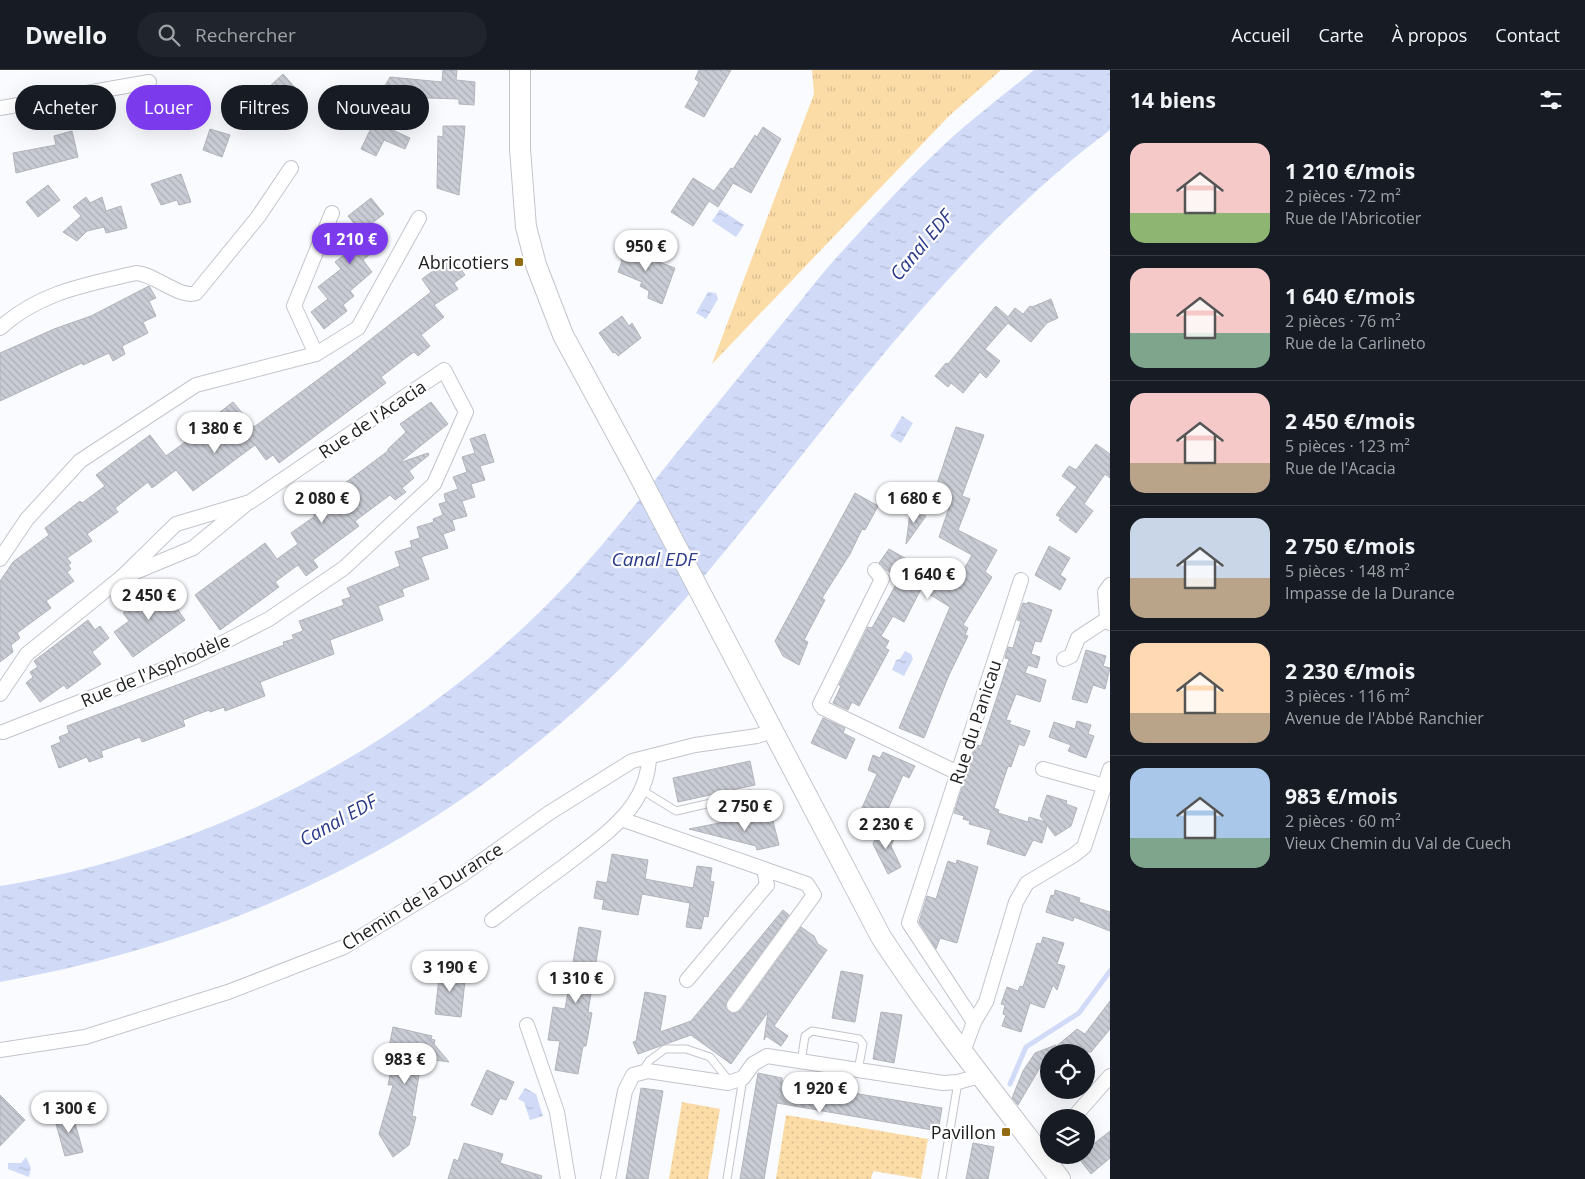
<!DOCTYPE html>
<html lang="fr">
<head>
<meta charset="utf-8">
<style>
	body { margin:0; font-family:"Open Sans",sans-serif; background:#20242c; color:#f1f3f6; height:100vh; display:flex; flex-direction:column; font-size:19px; white-space:nowrap }
	* { box-sizing:border-box; margin:0 }
	p { font-size:16px; color:#9ea1a6 }
	.icon { flex:none; width:28px; height:28px; fill:none; stroke:currentColor; stroke-width:2; stroke-linecap:round; stroke-linejoin:round }
	.map { position:relative; flex:1; overflow:hidden }
	.panel { display:flex; flex-direction:column; background:#171b24; width:475px }
	.panel>* { flex:none }
	.guide { position:absolute; left:15px; top:15px; width:475px; height:45px; display:flex; gap:10px }
	.controls { position:absolute; left:1040px; top:974px; display:grid; gap:10px }
	.controls a { display:grid; place-items:center; width:55px; height:55px; border-radius:50%; background:#171b24; box-shadow:0 5px 20px #0002; font-size:25px }
	.price { position:absolute; translate:-50% -42px; padding:0 11px; border-radius:18px; background:#fff; color:#222; font-size:16px; line-height:32px; filter:drop-shadow(0 1px 2px #0008) }
	.price::after { content:''; position:absolute; left:50%; top:30px; width:15px; height:11px; margin-left:-8px; background:inherit; clip-path:polygon(0 0,100% 0,50% 100%) }
	.price.on { background:#7c3aed; color:#fff }
	ul { padding:0; list-style:none }
	li { display:flex; align-items:center; gap:15px; height:125px; padding:0 20px }
	li+li { border-top:1px solid #363941 }
	li span { display:grid; place-items:center; flex:none; width:140px; height:100px; border-radius:15px; color:#555 }
	li>.icon { margin-inline-start:auto }
	span .icon { width:60px; height:60px; fill:#fffc; stroke-width:1 }
	li b { font-size:21px }
	h2 { display:flex; justify-content:space-between; align-items:center; height:60px; padding:0 20px; font-size:21px }
	.pill { padding:0 18px; border-radius:22px; background:#171b24; box-shadow:0 5px 20px #0002; font-size:18px; line-height:45px }
	.pill.on { background:#7c3aed; color:#fff }
	header { display:flex; align-items:center; gap:30px; box-sizing:border-box; height:70px; padding:0 25px; background:#171b24; border-bottom:1px solid #363941 }
	header strong { font-size:24px }
	nav { display:flex; gap:28px; margin-inline-start:auto; font-size:18px }
	.search { width:350px; height:45px; background:#20242c; display:flex; align-items:center; gap:12px; box-sizing:border-box; padding:0 18px; border-radius:28px; color:#9ea1a6; font-size:19px }
	main { display:flex; flex:1; min-height:0 }
	.map>svg:first-child { display:block }
</style>
</head>
<body>
<header>
<strong>Dwello</strong>
<div class="search"><svg class="icon" aria-label="search" viewBox="0 0 24 24"><circle cx="10" cy="10" r="6"/><path d="M15 15l6 6"/></svg>Rechercher</div>
<nav><a>Accueil</a><a>Carte</a><a>À propos</a><a>Contact</a></nav>
</header>
<main>
<div class="map">
<svg width="1110" height="1109" viewBox="0 0 1110 1109">
	<defs>
		<pattern id="grass-tufts" width="24" height="20" patternUnits="userSpaceOnUse" patternTransform="scale(1.25)"><rect width="24" height="20" fill="#fbdca6"/><path d="M3 7l-1-3M5 7V3M7 7l1-3M15 17l-1-3M17 17v-4M19 17l1-3" fill="none" stroke="#d7bc8f"/></pattern>
		<pattern id="park-dots" width="8" height="8" patternUnits="userSpaceOnUse" patternTransform="scale(1.25)"><rect width="8" height="8" fill="#fbdca6"/><path d="M2 2h.1M6 6h.1" fill="none" stroke="#d7bc8f" stroke-width="1.8" stroke-linecap="round"/></pattern>
		<pattern id="water-ripples" width="26" height="14" patternUnits="userSpaceOnUse" patternTransform="scale(1.25)"><rect width="26" height="14" fill="#d1dbf8"/><path d="M2 4q2-2 4 0t4 0M15 11q2-2 4 0t4 0" fill="none" stroke="#b3bcd4"/></pattern>
		<pattern id="building-back-hatch" width="6" height="6" patternUnits="userSpaceOnUse" patternTransform="scale(1.25)"><rect width="6" height="6" fill="#c9ccd4"/><path d="M-1 5l2 2M0 0l6 6M5-1l2 2" fill="none" stroke="#acafb6"/></pattern>
	</defs>
	<rect width="100%" height="100%" fill="#fafbfe"/>
	<path fill="url(#grass-tufts)" d="M 812,0 L 1001,0 L 949,46 L 712,294 L 814,24 Z"/>
	<g fill="url(#park-dots)">
		<path d="M 682,1032 L 720,1039 L 708,1109 L 669,1109 Z"/>
		<path d="M 786,1045 L 928,1069 L 921,1109 L 873,1101 L 871,1109 L 776,1109 Z"/>
	</g>
	<g fill="url(#water-ripples)">
		<path d="M 1034,0 L 1110,0 L 1110,60 C 939,188 822,369 685,529 C 503,740 272,864 0,912 L 0,816 C 215,782 421,670 570,511 C 607,471 640,429 674,386 C 709,344 743,302 777,260 C 797,236 816,210 837,187 C 878,142 920,95 965,56 C 988,37 1011,19 1034,0 Z"/>
		<path d="M 720,139 L 744,155 L 736,167 L 712,151 Z"/>
		<path d="M 708,222 L 716,223 L 718,229 L 706,249 L 696,243 Z"/>
		<path d="M 902,346 L 913,353 L 901,373 L 890,366 Z"/>
		<path d="M 905,581 L 911,584 L 913,589 L 904,606 L 892,600 L 896,590 L 900,589 Z"/>
		<path d="M 525,1018 L 536,1024 L 543,1046 L 530,1050 L 524,1032 L 518,1029 Z"/>
		<path d="M 26,1087 L 31,1098 L 29,1107 L 8,1099 L 8,1093 L 21,1093 Z"/>
	</g>
	<g fill="none" stroke-linecap="round" stroke-linejoin="round">
		<path stroke="#d1dbf8" stroke-width="5" d="M 1010,1014 L 1026,977 L 1079,943 L 1110,901"/>
	</g>
	<g fill="url(#building-back-hatch)" stroke="#b1b4bb">
		<path d="M 443,0 L 457,0 L 456,10 L 475,12 L 474,35 L 459,34 L 459,29 L 399,27 L 382,55 L 410,68 L 405,79 L 384,70 L 376,86 L 361,79 L 374,52 L 354,41 L 360,31 L 373,37 L 390,7 L 442,12 Z"/>
		<path d="M 699,0 L 731,0 L 704,47 L 685,37 L 699,12 L 695,9 Z"/>
		<path d="M 283,4 L 299,22 L 284,36 L 284,55 L 266,56 L 268,37 L 265,37 L 269,17 Z"/>
		<path d="M 443,56 L 465,56 L 459,125 L 437,118 L 438,66 L 443,67 Z"/>
		<path d="M 763,57 L 781,69 L 751,123 L 733,113 L 718,137 L 709,131 L 693,156 L 671,142 L 693,108 L 714,121 L 731,98 L 733,99 L 755,65 L 757,67 Z"/>
		<path d="M 210,59 L 230,65 L 222,87 L 203,80 Z"/>
		<path d="M 72,61 L 78,87 L 16,103 L 13,83 L 56,75 L 54,66 Z"/>
		<path d="M 181,104 L 191,132 L 179,135 L 177,130 L 161,135 L 151,114 Z"/>
		<path d="M 48,115 L 60,130 L 38,147 L 26,132 Z"/>
		<path d="M 86,127 L 90,133 L 102,127 L 106,141 L 121,136 L 127,158 L 106,163 L 104,157 L 87,161 L 77,171 L 63,162 L 81,146 L 73,137 Z"/>
		<path d="M 371,128 L 384,144 L 372,153 L 381,164 L 369,173 L 375,180 L 363,190 L 372,202 L 350,221 L 354,226 L 343,235 L 347,241 L 324,259 L 311,242 L 328,229 L 318,217 L 341,199 L 335,192 L 353,178 L 345,167 L 357,157 L 348,146 Z"/>
		<path d="M 623,173 L 652,185 L 651,189 L 675,198 L 662,234 L 648,228 L 649,221 L 640,216 L 642,212 L 618,202 L 622,191 L 619,184 Z"/>
		<path d="M 452,187 L 465,205 L 454,213 L 458,219 L 434,235 L 444,247 L 421,265 L 430,276 L 418,286 L 414,282 L 403,290 L 381,307 L 386,313 L 279,393 L 273,385 L 266,390 L 255,375 L 193,421 L 176,400 L 152,418 L 148,412 L 115,438 L 118,442 L 87,464 L 92,471 L 67,488 L 71,493 L 68,495 L 71,499 L 67,502 L 74,511 L 46,531 L 51,538 L 17,563 L 20,568 L 11,575 L 13,582 L 0,592 L 0,511 L 13,492 L 49,465 L 45,458 L 80,431 L 82,433 L 105,416 L 96,405 L 150,365 L 166,386 L 222,345 L 220,342 L 233,332 L 254,357 L 347,288 L 431,222 L 422,209 Z"/>
		<path d="M 149,216 L 156,228 L 149,231 L 156,246 L 143,252 L 148,263 L 122,276 L 125,284 L 113,291 L 109,283 L 83,295 L 82,293 L 0,331 L 0,283 L 54,259 L 91,246 Z"/>
		<path d="M 1051,229 L 1058,248 L 1047,253 L 1031,272 L 1008,253 L 985,279 L 1000,291 L 986,308 L 980,302 L 963,323 L 951,313 L 948,317 L 935,306 L 946,293 L 948,294 L 996,236 L 1008,247 L 1015,238 L 1023,244 L 1030,236 L 1032,237 Z"/>
		<path d="M 622,246 L 629,256 L 632,253 L 641,268 L 618,286 L 615,282 L 613,283 L 599,263 Z"/>
		<path d="M 431,332 L 448,354 L 399,393 L 428,383 L 429,385 L 409,401 L 414,408 L 402,418 L 406,422 L 395,430 L 390,425 L 355,451 L 359,456 L 313,490 L 318,497 L 306,506 L 298,495 L 275,512 L 279,517 L 220,560 L 195,525 L 265,473 L 277,489 L 298,474 L 291,463 L 315,446 L 310,439 L 388,381 L 388,379 L 406,362 L 400,354 Z"/>
		<path d="M 956,357 L 984,365 L 962,426 L 970,429 L 958,460 L 997,480 L 985,502 L 992,507 L 963,555 L 968,558 L 965,565 L 968,566 L 949,605 L 924,668 L 899,658 L 950,537 L 921,519 L 904,552 L 893,546 L 881,566 L 889,571 L 885,578 L 889,580 L 859,636 L 852,632 L 848,640 L 833,633 L 841,616 L 839,615 L 868,557 L 872,558 L 899,509 L 902,510 L 886,500 L 879,493 L 889,479 L 912,492 L 908,511 L 923,515 L 927,501 L 954,517 L 972,485 L 939,467 L 953,426 L 935,420 Z"/>
		<path d="M 485,364 L 494,392 L 480,396 L 485,410 L 471,414 L 475,427 L 462,431 L 467,446 L 452,450 L 455,460 L 443,464 L 448,478 L 421,487 L 429,509 L 402,519 L 404,526 L 378,536 L 383,550 L 330,570 L 334,584 L 260,612 L 265,626 L 225,641 L 224,637 L 210,642 L 209,640 L 183,650 L 185,656 L 142,672 L 140,667 L 101,681 L 103,687 L 89,692 L 87,687 L 59,698 L 51,676 L 61,672 L 59,667 L 69,663 L 67,656 L 284,575 L 283,572 L 294,569 L 292,565 L 303,561 L 299,551 L 344,535 L 342,530 L 351,527 L 347,518 L 400,496 L 395,482 L 412,477 L 410,471 L 420,468 L 417,457 L 434,452 L 433,449 L 443,445 L 439,434 L 446,432 L 444,424 L 458,419 L 453,407 L 467,402 L 462,387 L 475,383 L 470,369 Z"/>
		<path d="M 1096,374 L 1110,384 L 1110,408 L 1105,404 L 1084,434 L 1093,441 L 1076,463 L 1059,450 L 1061,448 L 1056,445 L 1077,417 L 1062,406 L 1069,396 L 1076,400 Z"/>
		<path d="M 855,423 L 878,436 L 865,460 L 862,459 L 850,484 L 822,528 L 825,530 L 804,570 L 808,572 L 799,595 L 783,586 L 775,571 Z"/>
		<path d="M 910,443 L 926,446 L 906,474 Z"/>
		<path d="M 1049,476 L 1070,488 L 1060,505 L 1066,509 L 1060,520 L 1035,505 Z"/>
		<path d="M 160,514 L 185,550 L 133,587 L 114,562 L 129,551 L 123,543 Z"/>
		<path d="M 1028,532 L 1052,540 L 1041,572 L 1035,571 L 1031,584 L 1040,587 L 1037,598 L 1028,595 L 1025,603 L 1046,610 L 1040,632 L 1016,624 L 1006,650 L 1011,651 L 1009,654 L 1030,661 L 1024,676 L 1019,674 L 1011,697 L 1008,696 L 994,738 L 999,740 L 998,743 L 1028,752 L 1029,747 L 1045,752 L 1040,746 L 1047,725 L 1067,731 L 1066,734 L 1077,738 L 1071,756 L 1055,766 L 1047,755 L 1042,773 L 1033,770 L 1025,786 L 987,774 L 991,760 L 969,754 L 970,751 L 963,749 L 964,746 L 954,743 L 976,675 L 981,676 L 1000,618 L 1009,589 L 1005,588 L 1008,577 L 1013,578 L 1021,551 L 1017,550 L 1023,533 L 1027,534 Z"/>
		<path d="M 88,550 L 95,560 L 100,556 L 109,568 L 92,582 L 101,594 L 67,619 L 64,615 L 40,632 L 26,613 L 33,607 L 30,602 L 38,597 L 34,591 Z"/>
		<path d="M 1086,580 L 1106,586 L 1103,596 L 1110,598 L 1105,619 L 1093,615 L 1087,633 L 1072,629 Z"/>
		<path d="M 823,648 L 845,658 L 843,663 L 855,669 L 846,689 L 811,673 Z"/>
		<path d="M 1077,651 L 1091,655 L 1088,664 L 1094,666 L 1086,688 L 1068,681 L 1071,675 L 1049,667 L 1054,652 L 1075,659 Z"/>
		<path d="M 883,682 L 915,696 L 909,708 L 903,705 L 880,757 L 858,747 L 877,704 L 868,700 L 873,685 L 880,688 Z"/>
		<path d="M 750,691 L 755,715 L 678,732 L 673,708 Z"/>
		<path d="M 749,747 L 750,753 L 772,747 L 779,775 L 757,780 L 756,776 L 689,759 Z"/>
		<path d="M 880,757 L 896,765 L 891,776 L 901,797 L 888,804 L 873,774 Z"/>
		<path d="M 612,784 L 648,790 L 645,809 L 693,818 L 697,796 L 712,798 L 710,811 L 714,812 L 708,847 L 704,846 L 701,859 L 686,857 L 690,833 L 642,824 L 638,845 L 602,839 L 604,830 L 594,828 L 597,811 L 607,813 Z"/>
		<path d="M 957,790 L 978,797 L 957,873 L 940,868 L 936,879 L 919,852 L 927,826 L 936,829 L 948,791 L 956,794 Z"/>
		<path d="M 1055,820 L 1080,828 L 1079,832 L 1110,842 L 1110,861 L 1074,847 L 1073,851 L 1046,842 L 1051,825 L 1054,826 Z"/>
		<path d="M 783,840 L 789,845 L 725,935 L 726,939 L 733,944 L 741,940 L 801,857 L 814,866 L 818,874 L 827,880 L 774,956 L 788,966 L 781,976 L 766,966 L 764,970 L 768,942 L 731,994 L 691,965 L 638,984 L 633,972 L 636,971 L 645,922 L 666,926 L 660,962 L 691,951 Z"/>
		<path d="M 579,857 L 601,861 L 588,942 L 592,943 L 586,976 L 583,976 L 578,1004 L 555,1000 L 560,971 L 548,970 L 553,937 L 565,939 Z"/>
		<path d="M 1043,867 L 1064,873 L 1057,894 L 1065,896 L 1057,920 L 1053,915 L 1044,938 L 1030,933 L 1021,962 L 1002,956 L 1006,945 L 1003,944 L 1005,935 L 1001,934 L 1007,917 L 1018,921 L 1020,916 L 1023,917 L 1037,873 L 1041,874 Z"/>
		<path d="M 440,899 L 466,902 L 461,947 L 435,944 Z"/>
		<path d="M 841,901 L 863,905 L 855,952 L 832,948 Z"/>
		<path d="M 1110,931 L 1110,959 L 1091,982 L 1049,982 L 1018,1035 L 1012,1028 L 1023,1001 L 1035,983 L 1056,975 L 1053,979 L 1077,959 L 1085,964 Z"/>
		<path d="M 881,942 L 902,945 L 894,993 L 873,989 Z"/>
		<path d="M 393,957 L 432,966 L 431,969 L 435,970 L 434,974 L 449,992 L 422,988 L 412,1046 L 416,1047 L 409,1075 L 393,1087 L 379,1064 L 393,1015 L 388,1015 L 392,996 L 382,994 L 384,982 L 388,982 Z"/>
		<path d="M 487,1000 L 514,1012 L 506,1030 L 500,1028 L 492,1045 L 471,1035 Z"/>
		<path d="M 758,1003 L 782,1008 L 782,1011 L 942,1038 L 938,1061 L 777,1033 L 764,1109 L 740,1109 Z"/>
		<path d="M 641,1018 L 663,1021 L 648,1109 L 626,1109 Z"/>
		<path d="M 0,1025 L 25,1050 L 0,1076 Z"/>
		<path d="M 72,1042 L 83,1082 L 65,1086 L 54,1047 Z"/>
		<path d="M 1110,1061 L 1110,1088 L 1091,1104 L 1080,1090 L 1086,1085 L 1086,1080 Z"/>
		<path d="M 464,1073 L 503,1084 L 500,1093 L 542,1106 L 541,1109 L 448,1109 L 454,1089 L 458,1091 Z"/>
		<path d="M 973,1073 L 994,1077 L 988,1109 L 966,1109 Z"/>
	</g>
	<g fill="none" stroke-linecap="round" stroke-linejoin="round">
		<g stroke="#c2c5cc" stroke-width="9">
			<g id="lane">
				<path d="M 642,720 L 676,741 L 750,724"/>
				<path d="M 801,992 L 805,966 L 812,961 L 859,969 L 863,974 L 858,1000"/>
				<path d="M 642,1002 L 649,991 L 665,979 L 686,979 L 710,987 L 730,1012"/>
				<path d="M 942,1108 L 958,1012"/>
				<path d="M 727,1109 L 743,1008"/>
			</g>
		</g>
		<g stroke="#c2c5cc" stroke-width="16">
			<g id="street">
				<path d="M 0,38 L 149,12"/>
				<path d="M 0,258 C 40,222 85,215 136,203 C 155,204 180,229 196,223 L 258,147 L 291,98"/>
				<path d="M 316,284 L 294,236 L 332,143"/>
				<path d="M 0,489 L 27,449 L 80,391 L 196,315 L 316,284 L 358,258 L 419,148"/>
				<path d="M 875,500 L 882,509 L 820,634 L 823,638 L 958,703"/>
				<path d="M 128,505 L 193,478 L 245,435"/>
				<path d="M 1110,515 L 1105,522 L 1107,549 L 1110,553"/>
				<path d="M 1064,589 L 1071,586 L 1078,568 L 1107,549"/>
				<path d="M 0,624 L 27,584 L 122,507 L 176,454 L 250,432 L 444,300 L 466,342 L 434,414 L 344,498 L 269,549 L 195,587 L 3,662"/>
				<path d="M 1043,699 L 1105,716"/>
				<path d="M 621,749 L 764,799 L 767,815 L 687,910"/>
				<path d="M 492,850 C 516,832 539,814 563,797 C 600,768 648,739 649,687"/>
				<path d="M 734,935 L 814,825 L 807,814 L 764,799"/>
				<path d="M 974,952 L 909,853 L 1021,510"/>
				<path d="M 527,955 L 557,1042 L 568,1109"/>
				<path d="M 0,980 L 85,967 L 228,922 L 344,877 L 462,805 L 549,743 L 632,691 L 695,675 L 757,666 L 772,661"/>
				<path d="M 963,982 L 974,952 L 986,932 L 1016,832 L 1027,813 L 1074,785 L 1084,777 L 1110,699"/>
				<path d="M 1073,1048 L 1110,1006"/>
				<path d="M 608,1109 L 625,1021 L 633,1005 L 648,1001 L 728,1013 L 743,1008 L 753,994 L 767,986 L 943,1013 L 958,1012 L 979,1006"/>
			</g>
		</g>
		<g stroke="#c2c5cc" stroke-width="22">
			<path id="secondary" d="M 520,0 L 520,79 L 526,157 L 536,195 L 563,265 L 633,394 L 881,867 C 936,951 999,1029 1060,1109"/>
		</g>
		<use href="#lane" stroke="#fff" stroke-width="7"/>
		<use href="#street" stroke="#fff" stroke-width="14"/>
		<use href="#secondary" stroke="#fff" stroke-width="20"/>
	</g>
	<g fill="#926b13" stroke="#fff" stroke-width="2">
		<rect x="514" y="187" width="10" height="10" rx="2.5"/>
		<rect x="1001" y="1057" width="10" height="10" rx="2.5"/>
	</g>
	<g text-anchor="middle" dominant-baseline="central" stroke-width="4.5" stroke-linejoin="round" paint-order="stroke">
		<g font-size="18" fill="#1d1e20" stroke="#fff" text-anchor="end">
			<text x="509" y="192">Abricotiers</text>
			<text x="996" y="1062">Pavillon</text>
		</g>
		<g font-size="18" fill="#1d1e20" stroke="#fff">
			<text transform="translate(372 349) rotate(-34)">Rue de l'Acacia</text>
			<text transform="translate(155 600) rotate(-23)">Rue de l'Asphodèle</text>
			<text transform="translate(975 652) rotate(-72)">Rue du Panicau</text>
			<text transform="translate(422 826) rotate(-32)">Chemin de la Durance</text>
		</g>
		<g font-size="19" font-style="italic" fill="#2b3b8a" stroke="#fff">
			<text transform="translate(921 175) rotate(-50)">Canal EDF</text>
			<text x="654" y="489">Canal EDF</text>
			<text transform="translate(338 750) rotate(-29)">Canal EDF</text>
		</g>
	</g>
</svg>
<div class="controls">
<a><svg class="icon" aria-label="locate" viewBox="0 0 24 24"><circle cx="12" cy="12" r="6"/><path d="M12 2v4M12 18v4M2 12h4M18 12h4"/></svg></a>
<a><svg class="icon" aria-label="layers" viewBox="0 0 24 24"><path d="M12 4l9 5-9 5-9-5zM3 14l9 5 9-5"/></svg></a>
</div>
<b class="price on" style="left:350px;top:195px">1 210 €</b>
<b class="price" style="left:646px;top:202px">950 €</b>
<b class="price" style="left:215px;top:384px">1 380 €</b>
<b class="price" style="left:322px;top:454px">2 080 €</b>
<b class="price" style="left:914px;top:454px">1 680 €</b>
<b class="price" style="left:928px;top:530px">1 640 €</b>
<b class="price" style="left:149px;top:551px">2 450 €</b>
<b class="price" style="left:745px;top:762px">2 750 €</b>
<b class="price" style="left:886px;top:780px">2 230 €</b>
<b class="price" style="left:450px;top:923px">3 190 €</b>
<b class="price" style="left:576px;top:934px">1 310 €</b>
<b class="price" style="left:405px;top:1015px">983 €</b>
<b class="price" style="left:820px;top:1044px">1 920 €</b>
<b class="price" style="left:69px;top:1064px">1 300 €</b>
<div class="guide">
<a class="pill">Acheter</a>
<a class="pill on">Louer</a>
<a class="pill">Filtres</a>
<a class="pill">Nouveau</a>
</div>
</div>
<section class="panel">
<h2>14 biens<svg class="icon" aria-label="filters" viewBox="0 0 24 24"><path d="M4 7h16M4 17h16"/><circle cx="9" cy="7" r="2"/><circle cx="15" cy="17" r="2"/></svg></h2>
<ul>
<li><span style="background:linear-gradient(#f6c9c9 70%,#8fb573 0)"><svg class="icon" aria-label="home" viewBox="0 0 24 24"><path d="M3 11l9-7 9 7M6 9v11h12V9"/></svg></span><div><b>1 210 €/mois</b><p>2 pièces · 72 m²</p><p>Rue de l'Abricotier</p></div></li>
<li><span style="background:linear-gradient(#f6c9c9 65%,#7fa58c 0)"><svg class="icon" aria-label="home" viewBox="0 0 24 24"><path d="M3 11l9-7 9 7M6 9v11h12V9"/></svg></span><div><b>1 640 €/mois</b><p>2 pièces · 76 m²</p><p>Rue de la Carlineto</p></div></li>
<li><span style="background:linear-gradient(#f6c9c9 70%,#b9a48a 0)"><svg class="icon" aria-label="home" viewBox="0 0 24 24"><path d="M3 11l9-7 9 7M6 9v11h12V9"/></svg></span><div><b>2 450 €/mois</b><p>5 pièces · 123 m²</p><p>Rue de l'Acacia</p></div></li>
<li><span style="background:linear-gradient(#c9d6e8 60%,#b9a48a 0)"><svg class="icon" aria-label="home" viewBox="0 0 24 24"><path d="M3 11l9-7 9 7M6 9v11h12V9"/></svg></span><div><b>2 750 €/mois</b><p>5 pièces · 148 m²</p><p>Impasse de la Durance</p></div></li>
<li><span style="background:linear-gradient(#ffd9b3 70%,#b9a48a 0)"><svg class="icon" aria-label="home" viewBox="0 0 24 24"><path d="M3 11l9-7 9 7M6 9v11h12V9"/></svg></span><div><b>2 230 €/mois</b><p>3 pièces · 116 m²</p><p>Avenue de l'Abbé Ranchier</p></div></li>
<li><span style="background:linear-gradient(#a9c7e8 70%,#7fa58c 0)"><svg class="icon" aria-label="home" viewBox="0 0 24 24"><path d="M3 11l9-7 9 7M6 9v11h12V9"/></svg></span><div><b>983 €/mois</b><p>2 pièces · 60 m²</p><p>Vieux Chemin du Val de Cuech</p></div></li>
</ul>
</section>
</main>
</body>
</html>
